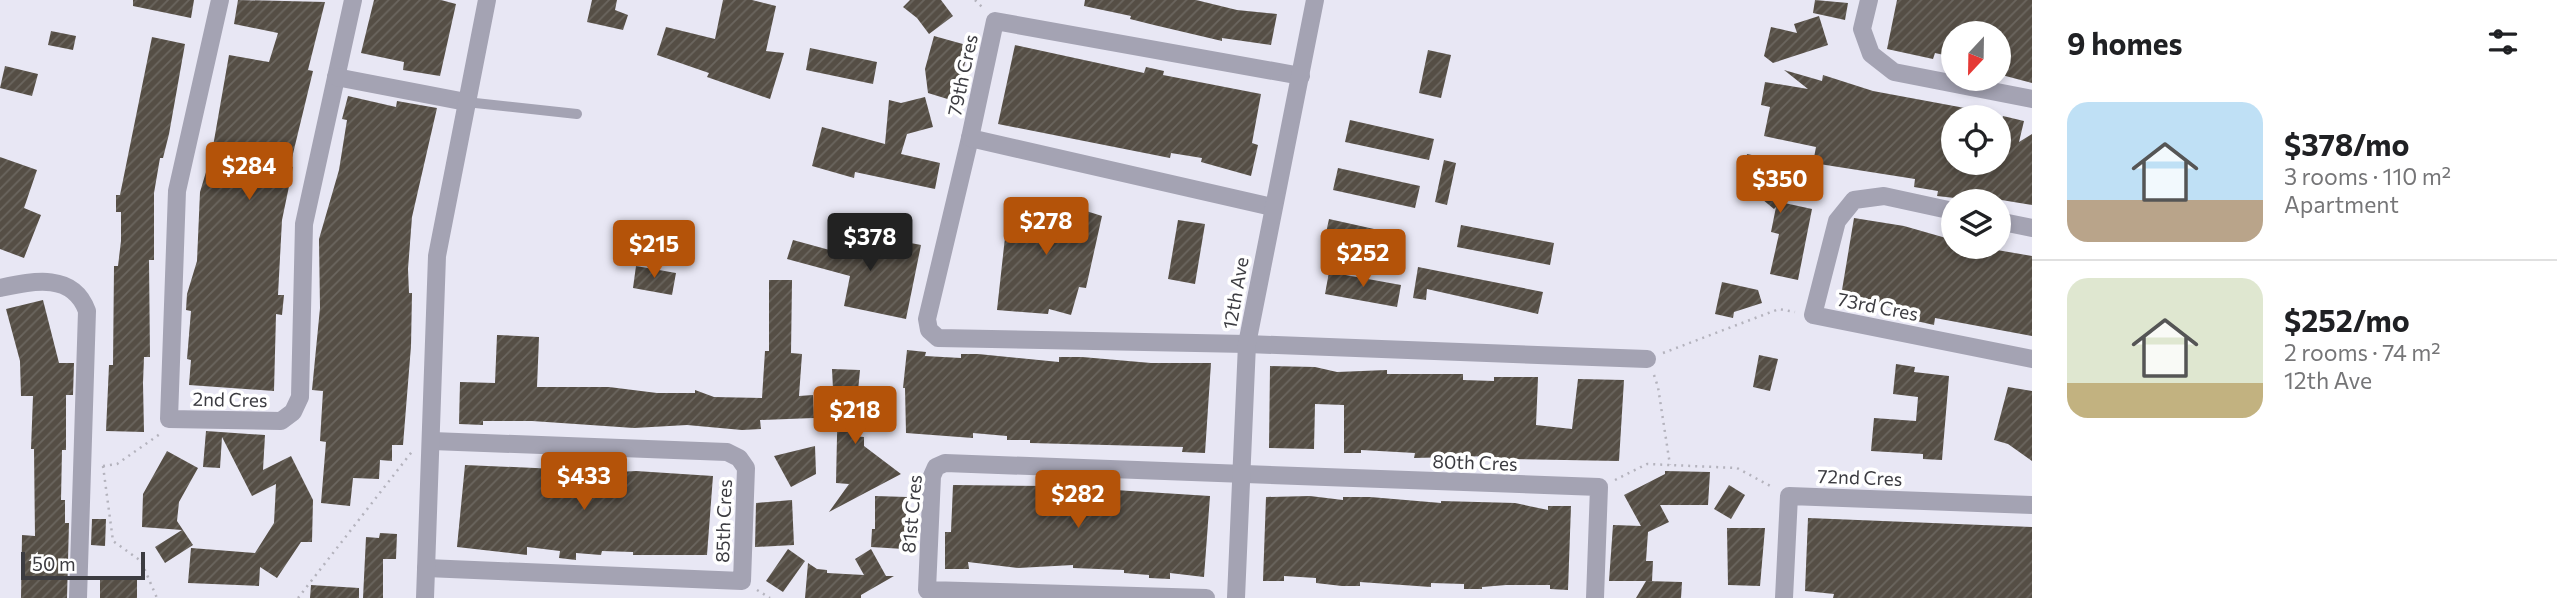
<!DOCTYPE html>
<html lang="en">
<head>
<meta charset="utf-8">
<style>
	body { margin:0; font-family:Commissioner,sans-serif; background:#f2f2f2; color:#202124; height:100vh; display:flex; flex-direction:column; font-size:26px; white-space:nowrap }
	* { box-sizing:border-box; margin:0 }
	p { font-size:23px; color:#757577 }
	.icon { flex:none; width:38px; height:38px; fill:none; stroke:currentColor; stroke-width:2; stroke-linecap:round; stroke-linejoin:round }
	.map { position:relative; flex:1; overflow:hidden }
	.drawer { display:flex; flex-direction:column; background:#fff; width:525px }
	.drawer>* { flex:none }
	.needle { width:46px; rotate:202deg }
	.fabs { position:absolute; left:1941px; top:21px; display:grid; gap:14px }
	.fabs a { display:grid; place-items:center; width:70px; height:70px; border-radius:50%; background:#fff; box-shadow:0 4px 10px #0003; font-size:35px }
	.scale { position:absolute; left:21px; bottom:18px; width:124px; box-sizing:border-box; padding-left:7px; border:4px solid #3c3c41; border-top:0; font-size:19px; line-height:24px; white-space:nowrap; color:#3c3c41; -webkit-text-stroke:5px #fff; paint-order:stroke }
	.price { position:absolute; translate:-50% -60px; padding:0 16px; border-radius:7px; background:#b45309; color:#fff; font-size:23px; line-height:46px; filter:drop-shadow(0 2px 4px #0008) }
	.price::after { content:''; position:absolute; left:50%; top:42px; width:21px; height:16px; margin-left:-10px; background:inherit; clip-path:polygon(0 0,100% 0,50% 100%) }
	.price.on { background:#222; color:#fff }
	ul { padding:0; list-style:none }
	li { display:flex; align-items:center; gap:21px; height:175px; padding:0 35px }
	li+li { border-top:2px solid #e0e0e0 }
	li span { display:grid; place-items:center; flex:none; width:196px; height:140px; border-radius:21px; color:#555 }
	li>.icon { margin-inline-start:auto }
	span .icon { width:84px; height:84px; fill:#fffc; stroke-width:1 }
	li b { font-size:30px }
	h2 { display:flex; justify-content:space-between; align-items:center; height:84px; padding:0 35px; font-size:30px }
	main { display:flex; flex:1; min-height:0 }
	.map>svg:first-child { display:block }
</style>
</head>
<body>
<main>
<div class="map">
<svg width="2032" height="598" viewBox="0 0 2032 598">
	<defs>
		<pattern id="building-hatch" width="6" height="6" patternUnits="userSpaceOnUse" patternTransform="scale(1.75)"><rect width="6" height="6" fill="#554e45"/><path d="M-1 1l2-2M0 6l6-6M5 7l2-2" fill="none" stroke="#6b665f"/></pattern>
	</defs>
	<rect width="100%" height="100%" fill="#e8e7f4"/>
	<g fill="url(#building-hatch)">
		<path d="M 133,0 L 194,0 L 191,18 L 133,6 Z"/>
		<path d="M 238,0 L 325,2 L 308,70 L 313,71 L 290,166 L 293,167 L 282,220 L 278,295 L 284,295 L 282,315 L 276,314 L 274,391 L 189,385 L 191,360 L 187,359 L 191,311 L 186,310 L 187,294 L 197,261 L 200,192 L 212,152 L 229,55 L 269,62 L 278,33 L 234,24 Z"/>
		<path d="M 374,0 L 441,0 L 456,4 L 440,76 L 403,70 L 404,62 L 361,53 Z"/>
		<path d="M 592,0 L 617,0 L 615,10 L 628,15 L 623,30 L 587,22 Z"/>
		<path d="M 723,0 L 752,0 L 776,6 L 766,51 L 784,53 L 770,99 L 707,77 L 709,73 L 657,55 L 666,27 L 715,39 Z"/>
		<path d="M 910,0 L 941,0 L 953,16 L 929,34 L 917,18 L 903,7 Z"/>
		<path d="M 1085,0 L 1196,0 L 1237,10 L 1277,14 L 1271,45 L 1222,38 L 1222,41 L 1154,25 L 1130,19 L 1131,16 L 1084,6 Z"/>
		<path d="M 1815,0 L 1848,3 L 1845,20 L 1813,13 Z"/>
		<path d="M 1897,0 L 2032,0 L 2032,83 L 1998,74 L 1998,33 L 1953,33 L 1953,57 L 1935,53 L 1933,59 L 1887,49 Z"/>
		<path d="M 1819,16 L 1828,45 L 1773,63 L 1764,56 L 1771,27 L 1797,33 L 1794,24 Z"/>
		<path d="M 51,31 L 76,36 L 73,50 L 48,45 Z"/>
		<path d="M 934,36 L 970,46 L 954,101 L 928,93 L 925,69 Z"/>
		<path d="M 152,37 L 185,44 L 169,134 L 163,158 L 160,158 L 154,193 L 154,260 L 149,260 L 150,357 L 144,357 L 143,383 L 144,432 L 106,431 L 109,365 L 113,365 L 114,266 L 118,266 L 121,241 L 121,212 L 116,212 L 116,195 L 120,195 Z"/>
		<path d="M 1015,45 L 1144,73 L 1146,67 L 1164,71 L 1163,75 L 1261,94 L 1252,143 L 1258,145 L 1251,176 L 1201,162 L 1202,158 L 1171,153 L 1170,158 L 998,124 Z"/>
		<path d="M 810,48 L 877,62 L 873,84 L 806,70 Z"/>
		<path d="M 1428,50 L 1451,55 L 1441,98 L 1419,93 Z"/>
		<path d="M 5,66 L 38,74 L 32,96 L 0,88 Z"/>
		<path d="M 1784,70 L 1822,81 L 1823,75 L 1873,91 L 1981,111 L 1980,117 L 1953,117 L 1953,163 L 1998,165 L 1998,134 L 2003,116 L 2024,121 L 2019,142 L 2032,134 L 2032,205 L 1983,197 L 1981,201 L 1937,196 L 1938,191 L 1914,187 L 1915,179 L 1813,163 L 1816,147 L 1764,136 L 1770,107 L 1761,105 L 1765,82 L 1808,89 Z"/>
		<path d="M 348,96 L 396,107 L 397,101 L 437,108 L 412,217 L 408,269 L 409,293 L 412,293 L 411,346 L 403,445 L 392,445 L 392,461 L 380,460 L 379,479 L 353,478 L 350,506 L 321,503 L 326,442 L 320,441 L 323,391 L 312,390 L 320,308 L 319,239 L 339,170 L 347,120 L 342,119 Z"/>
		<path d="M 925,97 L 933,127 L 907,134 L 901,154 L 940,163 L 935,189 L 855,172 L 854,178 L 812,166 L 822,127 L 885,144 L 889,100 L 901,103 Z"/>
		<path d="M 1350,120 L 1434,139 L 1429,160 L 1345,142 Z"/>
		<path d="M 1747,154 L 1766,158 L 1766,162 L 1794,186 L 1780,202 L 1812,209 L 1798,280 L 1770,274 L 1779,234 L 1771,232 L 1776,207 L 1774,209 L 1751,190 L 1741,188 Z"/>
		<path d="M 0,157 L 37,170 L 24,208 L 41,215 L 24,258 L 0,249 Z"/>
		<path d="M 1444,160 L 1456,163 L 1447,205 L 1435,202 Z"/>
		<path d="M 1338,168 L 1420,186 L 1415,208 L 1333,190 Z"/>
		<path d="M 1009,201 L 1064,204 L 1102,216 L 1086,288 L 1079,287 L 1071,315 L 1049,309 L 1048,314 L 997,310 Z"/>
		<path d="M 1854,218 L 1904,226 L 1953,240 L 1953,247 L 1998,247 L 1997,250 L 2032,256 L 2032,336 L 1935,318 L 1934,325 L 1912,320 L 1914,313 L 1883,306 L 1881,311 L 1864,307 L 1866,301 L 1841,296 Z"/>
		<path d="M 1329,219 L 1374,229 L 1369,252 L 1324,242 Z"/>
		<path d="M 1178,220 L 1205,224 L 1195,284 L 1168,279 Z"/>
		<path d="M 1461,225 L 1554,243 L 1550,265 L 1457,247 Z"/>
		<path d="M 870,235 L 921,245 L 906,319 L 844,306 L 850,276 L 787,259 L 793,240 L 866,260 Z"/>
		<path d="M 636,266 L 676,273 L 672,295 L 633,288 Z"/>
		<path d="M 1418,267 L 1543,292 L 1538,314 L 1427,289 L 1426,300 L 1413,298 Z"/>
		<path d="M 1329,272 L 1401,285 L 1397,307 L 1325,294 Z"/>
		<path d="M 769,280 L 792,280 L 791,353 L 802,354 L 799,396 L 813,395 L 814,418 L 760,420 L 761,429 L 742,430 L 687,425 L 634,428 L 532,421 L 483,421 L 483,425 L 459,424 L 460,382 L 495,383 L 497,335 L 539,337 L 537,387 L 609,387 L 657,393 L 695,393 L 695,390 L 714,397 L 762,398 L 765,351 L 769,351 Z"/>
		<path d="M 1722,282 L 1758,290 L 1762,303 L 1734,312 L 1733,318 L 1715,314 Z"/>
		<path d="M 43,300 L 59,363 L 74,363 L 73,395 L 66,395 L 66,450 L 62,450 L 61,500 L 65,500 L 65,523 L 69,523 L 67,598 L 21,598 L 22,535 L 35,536 L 34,449 L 31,449 L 33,396 L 21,396 L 20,361 L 6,309 Z"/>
		<path d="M 907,350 L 926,352 L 925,356 L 961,358 L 961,354 L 978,354 L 1059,362 L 1059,357 L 1082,357 L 1151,363 L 1211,363 L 1205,453 L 1182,452 L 1183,447 L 1030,443 L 1030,440 L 1007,440 L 1007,436 L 973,433 L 973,438 L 906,433 L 905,388 L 903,388 Z"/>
		<path d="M 1759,355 L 1778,359 L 1770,391 L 1753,387 Z"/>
		<path d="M 1896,364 L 1915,367 L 1914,372 L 1949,376 L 1942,460 L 1923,459 L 1923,454 L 1871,451 L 1874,418 L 1916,421 L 1918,397 L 1893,394 Z"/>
		<path d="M 1270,366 L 1315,367 L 1337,372 L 1387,370 L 1387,374 L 1463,374 L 1463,380 L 1494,381 L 1494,377 L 1538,377 L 1536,425 L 1572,429 L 1578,379 L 1624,380 L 1619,461 L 1506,459 L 1492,458 L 1492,456 L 1414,458 L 1415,453 L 1361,450 L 1361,453 L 1344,453 L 1344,405 L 1315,404 L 1314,449 L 1269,448 Z"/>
		<path d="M 832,369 L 860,370 L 858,391 L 854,391 L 853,436 L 864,437 L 864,446 L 901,474 L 829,512 L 849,484 L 836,483 L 838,390 L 833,389 Z"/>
		<path d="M 2008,387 L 2032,391 L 2032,461 L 2008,444 L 1994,440 Z"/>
		<path d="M 206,431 L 265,435 L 263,470 L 291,456 L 313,500 L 312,542 L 301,542 L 277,578 L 260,567 L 259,586 L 188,583 L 191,548 L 255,553 L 274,523 L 276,484 L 252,496 L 222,437 L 220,468 L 203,467 Z"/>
		<path d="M 815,446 L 816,474 L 791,487 L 774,456 Z"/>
		<path d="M 167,451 L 198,468 L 179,502 L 177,521 L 193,545 L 165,563 L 155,547 L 182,530 L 142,527 L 143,494 Z"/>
		<path d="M 465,465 L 557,469 L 557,472 L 580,474 L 636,471 L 713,476 L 707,555 L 633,555 L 633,552 L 602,551 L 601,555 L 576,553 L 576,560 L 559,558 L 560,551 L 527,547 L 527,555 L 457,547 Z"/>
		<path d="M 1665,471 L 1710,472 L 1708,505 L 1660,505 L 1669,522 L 1648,532 L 1646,561 L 1653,561 L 1652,581 L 1609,581 L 1613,525 L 1641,526 L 1624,495 L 1665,474 Z"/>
		<path d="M 953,485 L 1051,486 L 1210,496 L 1204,577 L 1170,573 L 1170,579 L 1149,578 L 1149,575 L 1124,573 L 1124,570 L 1073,568 L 1073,565 L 1018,568 L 968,562 L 969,569 L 945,569 L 945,532 L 951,532 Z"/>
		<path d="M 1729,485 L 1745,495 L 1731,519 L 1714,509 Z"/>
		<path d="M 875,496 L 907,497 L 904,549 L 871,547 L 872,529 L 875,529 Z"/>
		<path d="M 1310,496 L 1343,500 L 1343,497 L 1370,497 L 1441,503 L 1441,501 L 1515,503 L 1548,510 L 1548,506 L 1571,506 L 1568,590 L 1550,589 L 1550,585 L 1506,585 L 1482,587 L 1482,589 L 1464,589 L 1464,584 L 1431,583 L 1431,587 L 1360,582 L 1360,586 L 1342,586 L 1316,583 L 1316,578 L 1284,576 L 1284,581 L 1263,581 L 1266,497 Z"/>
		<path d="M 792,500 L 794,545 L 755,547 L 756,503 Z"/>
		<path d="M 1808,518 L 2032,527 L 2032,598 L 1833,598 L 1834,594 L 1805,591 Z"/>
		<path d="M 92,519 L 106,519 L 105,546 L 91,545 Z"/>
		<path d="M 1727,528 L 1765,528 L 1760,586 L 1728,585 Z"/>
		<path d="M 380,533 L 397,534 L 396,559 L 383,559 L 383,598 L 363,598 L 366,537 L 379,538 Z"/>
		<path d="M 788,549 L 805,561 L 783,592 L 766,581 Z"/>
		<path d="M 871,549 L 886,576 L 894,576 L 861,595 L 861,598 L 805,598 L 808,563 L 817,569 L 827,570 L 827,573 L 864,575 L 855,559 Z"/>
		<rect x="100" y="576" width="37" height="22"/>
		<path d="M 1646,581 L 1682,582 L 1681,598 L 1636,598 Z"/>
		<path d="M 311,585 L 359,588 L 359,598 L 310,598 Z"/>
	</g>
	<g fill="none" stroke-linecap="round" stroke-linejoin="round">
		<g stroke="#b4b3bd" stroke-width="2.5" stroke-dasharray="2 5" stroke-linecap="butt">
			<path d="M 975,0 L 983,8"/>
			<path d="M 1663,353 L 1779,309 L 1795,312"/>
			<path d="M 1654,375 L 1658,387 L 1670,465"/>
			<path d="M 103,466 L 113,541 L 141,561 L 157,598"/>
			<path d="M 103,466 L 117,464 L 160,434"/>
			<path d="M 1615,480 L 1647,464 L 1737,468 L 1774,488"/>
			<path d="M 757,590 L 770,598"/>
			<path d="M 298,598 L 414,449"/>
		</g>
		<path stroke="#a4a3b3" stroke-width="10" d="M 466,102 L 577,114"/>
		<g stroke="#a4a3b3" stroke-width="18">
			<path d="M 220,0 L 177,191 L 169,419 L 281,421 L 293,412 L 300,397 L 304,224 L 353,0"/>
			<path d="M 1869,0 L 1862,29 L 1871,54 L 1894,72 L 2032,99"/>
			<path d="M 336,77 L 466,102"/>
			<path d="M 970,138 L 927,319 L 929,330 L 938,338 L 1247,344 L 1647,359"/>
			<path d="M 1272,207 L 970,138 L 995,21 L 1301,76"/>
			<path d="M 1953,211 L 1884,196 L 1854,200 L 1837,221 L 1813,315 L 2032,359"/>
			<path d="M 1998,221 L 2032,228"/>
			<path d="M 0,288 C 33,281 73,272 87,311 L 78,598"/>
			<path d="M 426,568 L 742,581 L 746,468 L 739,458 L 727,452 L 432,441"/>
			<path d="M 425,598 L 437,256 L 487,0"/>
			<path d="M 1206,598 L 927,590 L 932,476 L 936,467 L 945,463 L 1599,487 L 1595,598"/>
			<path d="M 1236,598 L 1247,344 L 1315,0"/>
			<path d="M 1784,598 L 1789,496 L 2032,505"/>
		</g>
	</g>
	<g text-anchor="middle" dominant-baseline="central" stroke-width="7" stroke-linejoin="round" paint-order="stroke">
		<g font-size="19" fill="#3c3c41" stroke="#fff">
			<text transform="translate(962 75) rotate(-78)">79th Cres</text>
			<text transform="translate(1235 293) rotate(-80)">12th Ave</text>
			<text transform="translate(1878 306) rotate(11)">73rd Cres</text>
			<text transform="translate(230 399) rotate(1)">2nd Cres</text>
			<text transform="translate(1475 462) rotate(2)">80th Cres</text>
			<text transform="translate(1860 477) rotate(2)">72nd Cres</text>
			<text transform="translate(911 514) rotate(-85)">81st Cres</text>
			<text transform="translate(723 521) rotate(-88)">85th Cres</text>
		</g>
	</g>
</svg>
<div class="fabs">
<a><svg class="needle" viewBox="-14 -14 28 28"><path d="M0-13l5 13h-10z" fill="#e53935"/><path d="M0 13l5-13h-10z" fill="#757577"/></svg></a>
<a><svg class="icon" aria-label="locate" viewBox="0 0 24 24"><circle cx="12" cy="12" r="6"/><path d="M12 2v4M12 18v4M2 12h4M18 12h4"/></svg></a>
<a><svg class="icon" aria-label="layers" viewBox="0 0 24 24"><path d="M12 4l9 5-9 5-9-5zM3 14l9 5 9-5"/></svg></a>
</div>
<div class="scale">50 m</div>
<b class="price" style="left:249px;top:202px">$284</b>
<b class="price" style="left:1780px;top:215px">$350</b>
<b class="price" style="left:1046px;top:257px">$278</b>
<b class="price on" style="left:870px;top:273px">$378</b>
<b class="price" style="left:654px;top:280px">$215</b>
<b class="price" style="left:1363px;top:289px">$252</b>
<b class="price" style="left:855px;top:446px">$218</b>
<b class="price" style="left:584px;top:512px">$433</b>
<b class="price" style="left:1078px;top:530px">$282</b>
</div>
<section class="drawer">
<h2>9 homes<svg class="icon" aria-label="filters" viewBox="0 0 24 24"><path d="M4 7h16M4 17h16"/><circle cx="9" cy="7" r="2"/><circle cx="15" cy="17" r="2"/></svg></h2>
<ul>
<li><span style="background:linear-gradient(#bfe0f5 70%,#b9a48a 0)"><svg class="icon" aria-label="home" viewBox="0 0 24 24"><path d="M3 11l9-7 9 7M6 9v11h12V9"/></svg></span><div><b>$378/mo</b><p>3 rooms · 110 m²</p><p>Apartment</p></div></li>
<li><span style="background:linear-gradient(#dfe7d0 75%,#c2b280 0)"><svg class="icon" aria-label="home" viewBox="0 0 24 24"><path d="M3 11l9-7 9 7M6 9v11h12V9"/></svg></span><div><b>$252/mo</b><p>2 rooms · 74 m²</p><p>12th Ave</p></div></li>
</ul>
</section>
</main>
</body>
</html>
